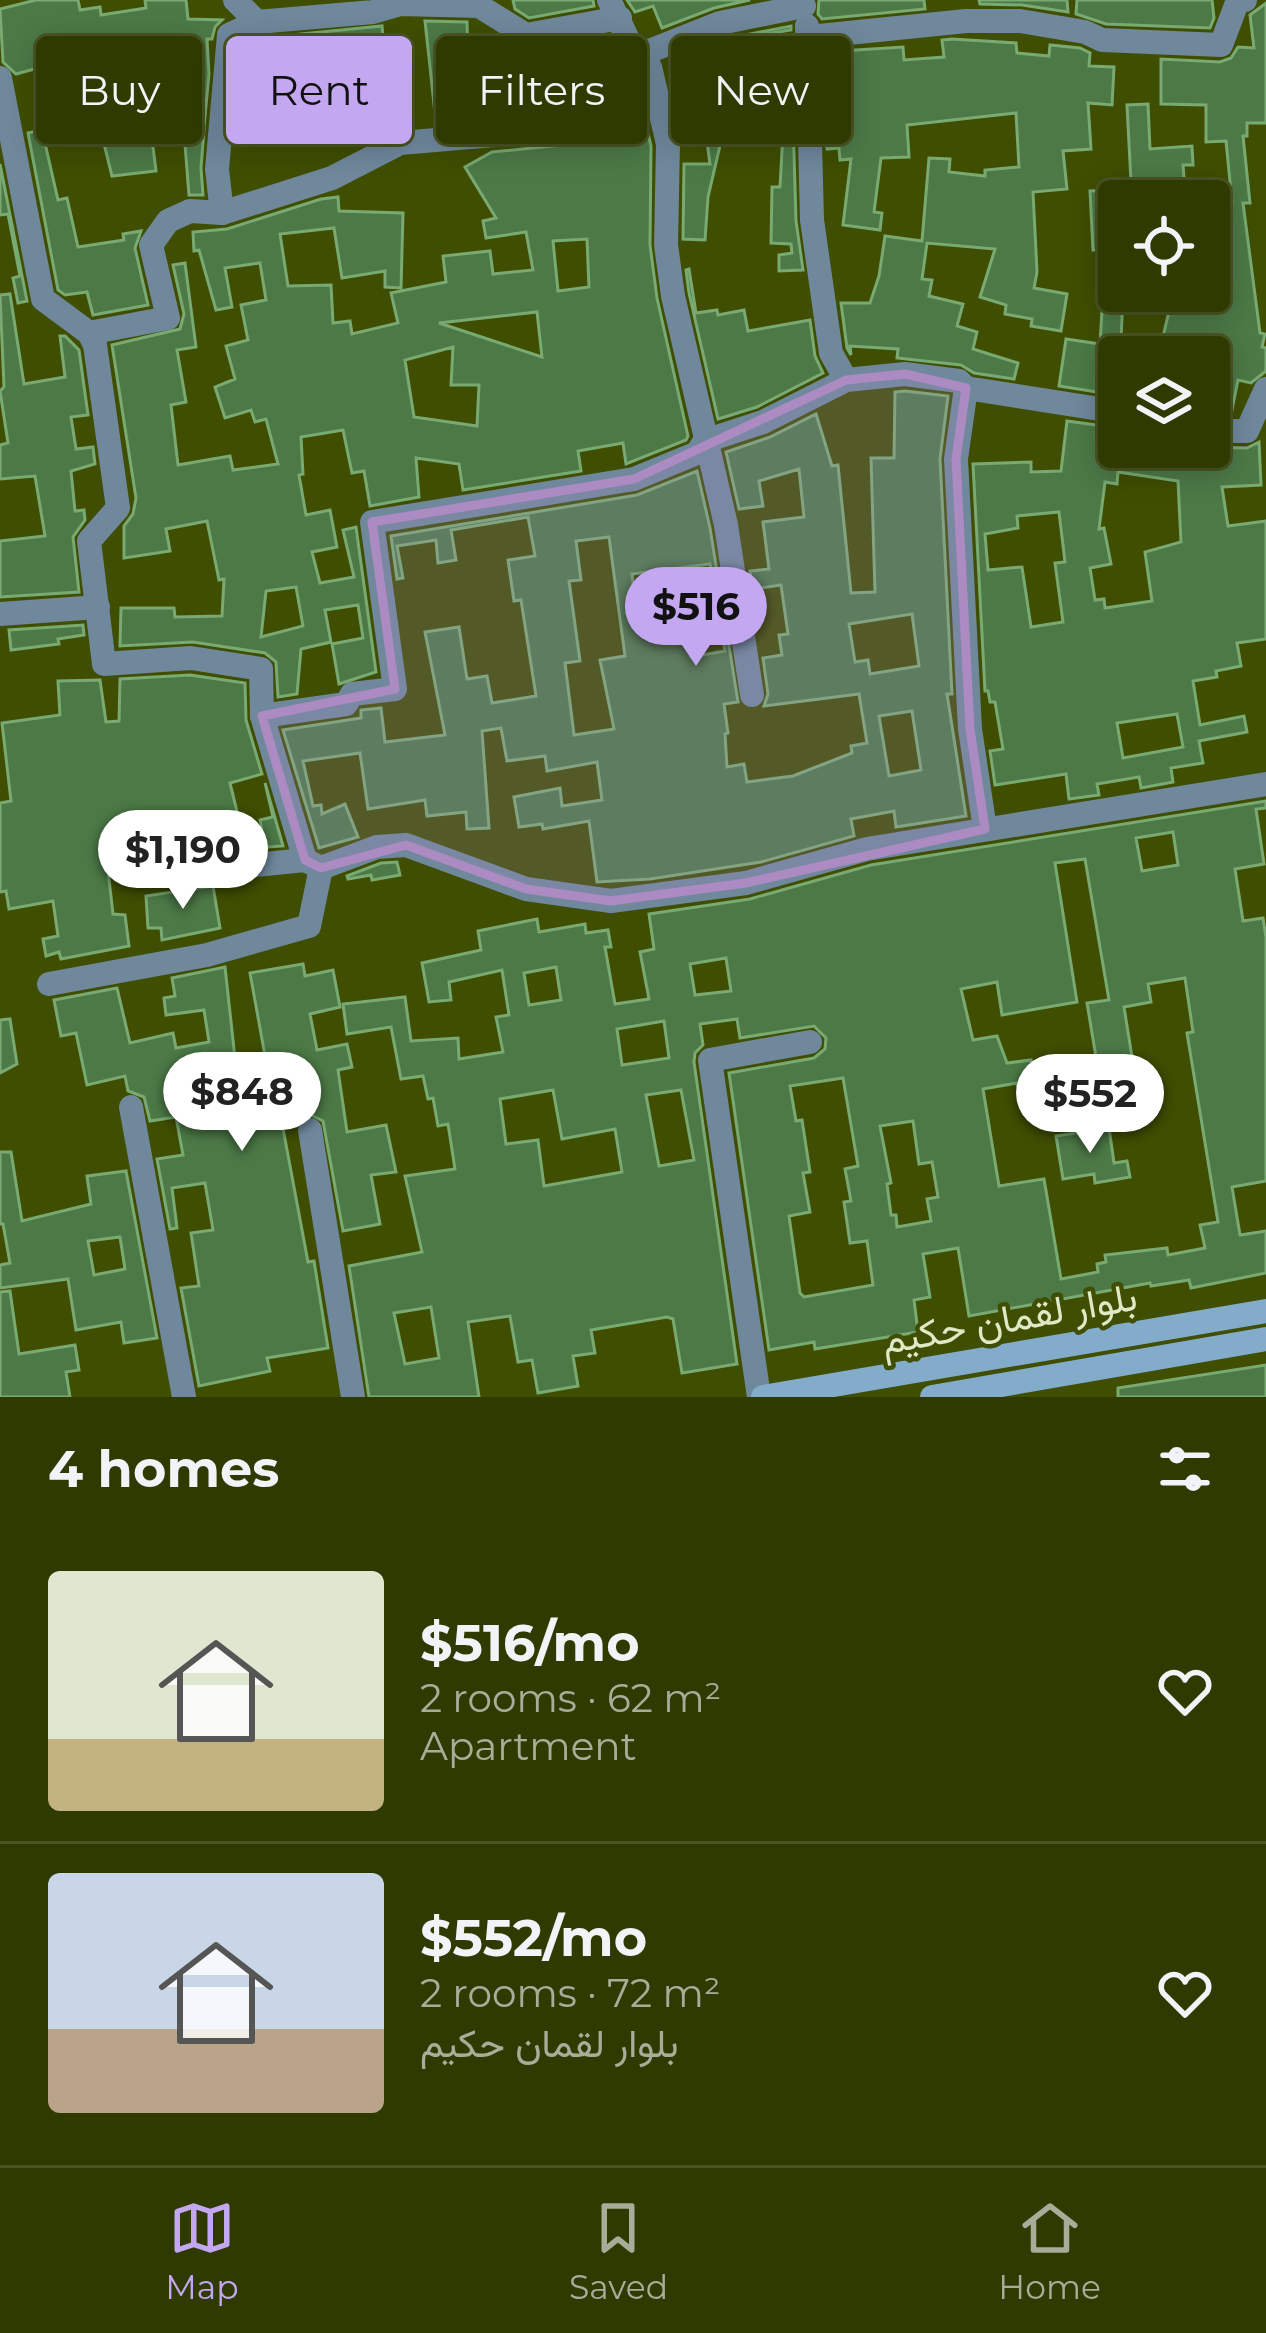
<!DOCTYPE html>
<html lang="en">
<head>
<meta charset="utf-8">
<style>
	body { margin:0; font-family:Montserrat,Vazirmatn,sans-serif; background:#3b450f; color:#f1f3f6; height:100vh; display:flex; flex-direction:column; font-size:45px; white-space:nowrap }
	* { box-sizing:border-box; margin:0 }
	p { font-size:39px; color:#a7ad99 }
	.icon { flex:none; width:66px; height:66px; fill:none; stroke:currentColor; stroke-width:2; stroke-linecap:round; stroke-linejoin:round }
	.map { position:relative; height:1397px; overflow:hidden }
	.panel { display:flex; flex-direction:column; background:#2f3a00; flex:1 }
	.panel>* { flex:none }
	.top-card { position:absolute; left:36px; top:36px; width:1194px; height:108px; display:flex; gap:24px }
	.controls { position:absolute; left:1098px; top:180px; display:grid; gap:24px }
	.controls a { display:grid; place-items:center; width:132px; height:132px; border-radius:12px; background:#2f3a00; box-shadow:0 6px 30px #0003,0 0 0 3px #4a5422; font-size:60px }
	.price { position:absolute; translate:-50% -102px; padding:0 27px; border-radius:42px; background:#fff; color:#222; font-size:39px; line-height:78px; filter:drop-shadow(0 3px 6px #0008) }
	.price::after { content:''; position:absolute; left:50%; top:72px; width:36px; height:27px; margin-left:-18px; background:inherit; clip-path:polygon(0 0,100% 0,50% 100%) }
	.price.current { background:#c4a7f1; color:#111 }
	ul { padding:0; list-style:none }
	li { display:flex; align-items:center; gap:36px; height:300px; padding:0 48px }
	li+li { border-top:3px solid #4a5422 }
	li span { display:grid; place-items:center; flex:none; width:336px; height:240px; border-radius:12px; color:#555 }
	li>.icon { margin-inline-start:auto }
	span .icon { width:144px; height:144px; fill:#fffc; stroke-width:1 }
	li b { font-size:51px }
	h2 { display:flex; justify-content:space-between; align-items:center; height:144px; padding:0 48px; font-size:51px }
	.chip { padding:0 42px; border-radius:12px; background:#2f3a00; box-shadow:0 6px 30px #0003,0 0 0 3px #4a5422; font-size:42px; line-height:108px }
	.chip.current { background:#c4a7f1; color:#111 }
	.menu { display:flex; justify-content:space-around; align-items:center; height:168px; border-top:3px solid #4a5422; background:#2f3a00; font-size:33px; color:#a7ad99 }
	.menu a { display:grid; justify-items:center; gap:6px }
	.menu .current { color:#c4a7f1 }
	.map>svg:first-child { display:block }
</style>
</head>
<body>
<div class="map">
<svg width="1266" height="1397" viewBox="0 0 1266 1397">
	<rect width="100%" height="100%" fill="#3f4e00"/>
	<g fill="#4c7946" stroke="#78aa72" stroke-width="3" fill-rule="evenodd">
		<path d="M 36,0 L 78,0 L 80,10 L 100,7 L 101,15 L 146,8 L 145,0 L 186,0 L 188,19 L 222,20 L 215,27 L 212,39 L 207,39 L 209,74 L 204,127 L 195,127 L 192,87 L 116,92 L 124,134 L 151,131 L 156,171 L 112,176 L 85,67 L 54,72 L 53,64 L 16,74 L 3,62 L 0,9 Z"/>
		<path d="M 513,0 L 593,0 L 594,6 L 529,18 L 515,9 Z"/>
		<path d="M 627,0 L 750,0 L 714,8 L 662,28 L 653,6 L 635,12 Z"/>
		<path d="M 819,0 L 924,0 L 925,9 L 822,19 L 818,14 Z"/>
		<path d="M 979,0 L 1067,0 L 1068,12 L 1022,5 L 980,4 Z"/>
		<path d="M 1077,0 L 1212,0 L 1214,18 L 1210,28 L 1106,24 L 1076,14 Z"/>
		<path d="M 1266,3 L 1266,123 L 1247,123 L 1247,136 L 1243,136 L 1250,203 L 1243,203 L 1260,333 L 1265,334 L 1262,347 L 1266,348 L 1266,371 L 1251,383 L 1238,380 L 1231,415 L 1211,415 L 1214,399 L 1209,398 L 1209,357 L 1158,357 L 1174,291 L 1209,293 L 1209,205 L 1232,202 L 1226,141 L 1206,142 L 1206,105 L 1161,104 L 1161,59 L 1220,62 L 1231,58 L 1238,47 L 1254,48 L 1250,15 Z"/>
		<path d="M 425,21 L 467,22 L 468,54 L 515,48 L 529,51 L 608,37 L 614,48 L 575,70 L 554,100 L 473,110 L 474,118 L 436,123 Z"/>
		<path d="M 382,26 L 385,57 L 393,56 L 397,93 L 363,96 L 369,127 L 336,134 L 329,106 L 286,112 L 283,96 L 248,103 L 242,74 L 245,46 L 261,38 Z"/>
		<path d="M 791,26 L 791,30 L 761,35 L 763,53 L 791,52 L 796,221 L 803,270 L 779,271 L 779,255 L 792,253 L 791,244 L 771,243 L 772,187 L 780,187 L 786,78 L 744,83 L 741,56 L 708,197 L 705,240 L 683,239 L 684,164 L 710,164 L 702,104 L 711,103 L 703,51 L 675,59 L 725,39 Z"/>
		<path d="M 952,39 L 1016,43 L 1017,53 L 1049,56 L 1050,45 L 1080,48 L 1090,53 L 1089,66 L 1114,67 L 1112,105 L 1088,103 L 1091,149 L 1063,151 L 1067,189 L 1033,192 L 1037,272 L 1034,288 L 1067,294 L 1061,331 L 1031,326 L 1032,319 L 1005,314 L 1006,305 L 980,297 L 995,249 L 927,243 L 922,279 L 932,280 L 929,296 L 963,304 L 957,326 L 977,332 L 973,349 L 1018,363 L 1014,379 L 974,373 L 961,365 L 897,358 L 898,349 L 850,346 L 851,355 L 847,348 L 841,303 L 870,303 L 879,276 L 885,236 L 922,241 L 929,158 L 950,159 L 949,172 L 985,176 L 985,170 L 1019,167 L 1016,113 L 907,125 L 909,157 L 881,158 L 874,212 L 882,213 L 880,230 L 843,225 L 851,159 L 840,160 L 839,148 L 827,149 L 824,52 L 903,47 L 904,60 L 944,57 L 942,40 Z"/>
		<path d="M 634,75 L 651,146 L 650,245 L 657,298 L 688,436 L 686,440 L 626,464 L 623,443 L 578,451 L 581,471 L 463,490 L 459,464 L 416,458 L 419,497 L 370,506 L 364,471 L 352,473 L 343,430 L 301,437 L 303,474 L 299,475 L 306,515 L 330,510 L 337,547 L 312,552 L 320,583 L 354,577 L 343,530 L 356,527 L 376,672 L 339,684 L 332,644 L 363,638 L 358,605 L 325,610 L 331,642 L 301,649 L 297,694 L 278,697 L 276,662 L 265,653 L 193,642 L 120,646 L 121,608 L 174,608 L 175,617 L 222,616 L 224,579 L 219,580 L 207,521 L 166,529 L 170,551 L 124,558 L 124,526 L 133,514 L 136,498 L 112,345 L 180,329 L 184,314 L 173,265 L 185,263 L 196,347 L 177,350 L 186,402 L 171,405 L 178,465 L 230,456 L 233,470 L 278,464 L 266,419 L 255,422 L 251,410 L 225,418 L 215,387 L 235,379 L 226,346 L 248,340 L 241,305 L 266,300 L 260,263 L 225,268 L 232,307 L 216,310 L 199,250 L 194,251 L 193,232 L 227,229 L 321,199 L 338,197 L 339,211 L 403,213 L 401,288 L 385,287 L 385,271 L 342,278 L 334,228 L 280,234 L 288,286 L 331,285 L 333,323 L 350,321 L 352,334 L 398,323 L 391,293 L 446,282 L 443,256 L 490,251 L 493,274 L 533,270 L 526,232 L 486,238 L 483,221 L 496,218 L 465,167 L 492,152 L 562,145 L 597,95 ZM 587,239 L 589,287 L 558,291 L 553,241 ZM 537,312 L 542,357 L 439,323 ZM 453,347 L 451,385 L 479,385 L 477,426 L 414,417 L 405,360 ZM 296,587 L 303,626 L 261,637 L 266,591 Z"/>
		<path d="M 1148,104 L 1150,149 L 1192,146 L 1193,165 L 1183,165 L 1186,201 L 1132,201 L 1127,105 Z"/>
		<path d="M 42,130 L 58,200 L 67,198 L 78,247 L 124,240 L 123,234 L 141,231 L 135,248 L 148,305 L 93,315 L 87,292 L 65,295 L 58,290 L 28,133 Z"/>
		<path d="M 204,130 L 201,168 L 203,195 L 189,195 L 184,132 Z"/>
		<path d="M 0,164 L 27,301 L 18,303 L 13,278 L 20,276 L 8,214 L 0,215 Z"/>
		<path d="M 1119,190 L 1119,249 L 1093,250 L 1090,191 Z"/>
		<path d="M 689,269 L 696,313 L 717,310 L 718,315 L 744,310 L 748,331 L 810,320 L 815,356 L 823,373 L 757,407 L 718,419 L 689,293 L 686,270 Z"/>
		<path d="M 1103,293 L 1123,294 L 1121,340 L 1117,339 L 1110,394 L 1059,386 L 1066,339 L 1100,344 Z"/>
		<path d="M 10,294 L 24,384 L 65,377 L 60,336 L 65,336 L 79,350 L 88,415 L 71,417 L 76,449 L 93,447 L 95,464 L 71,471 L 75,511 L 84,510 L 85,520 L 73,537 L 79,592 L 0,597 L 0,541 L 45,536 L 35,476 L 0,479 L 0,445 L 8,443 L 0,391 L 4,387 L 0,295 Z"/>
		<path d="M 905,391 L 948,396 L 940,459 L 952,694 L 947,694 L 966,816 L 896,827 L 894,811 L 851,819 L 854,836 L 761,862 L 650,879 L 597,882 L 589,821 L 543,829 L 542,824 L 519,827 L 514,797 L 560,788 L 562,806 L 602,800 L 597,762 L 547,771 L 545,756 L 507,761 L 501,728 L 482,731 L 489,828 L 467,829 L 466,812 L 427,816 L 425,800 L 368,809 L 360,753 L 303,761 L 313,806 L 321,805 L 322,814 L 345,804 L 358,837 L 319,848 L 283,730 L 361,718 L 361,710 L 381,708 L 385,742 L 445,735 L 425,632 L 459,627 L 467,679 L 487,676 L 492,703 L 536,696 L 521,600 L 514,601 L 508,560 L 535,556 L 528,517 L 451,530 L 456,560 L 438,563 L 436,540 L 397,546 L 403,578 L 397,579 L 391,536 L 637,495 L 697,471 L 710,528 L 738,702 L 724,704 L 728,733 L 725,734 L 727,767 L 744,764 L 747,782 L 793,776 L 852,753 L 851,746 L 867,743 L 859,694 L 764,706 L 768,694 L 763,658 L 782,655 L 779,635 L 788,634 L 781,585 L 753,589 L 750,571 L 769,569 L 763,522 L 804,517 L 799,469 L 759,481 L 763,506 L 739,509 L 726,452 L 770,437 L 816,414 L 832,466 L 838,465 L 851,593 L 875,592 L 871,458 L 894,458 L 895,392 ZM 609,537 L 625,656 L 600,660 L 614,729 L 574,735 L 565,663 L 580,661 L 569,581 L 581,580 L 576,541 ZM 710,564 L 725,651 L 691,657 L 683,603 L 636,608 L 632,574 ZM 912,614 L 919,666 L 870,674 L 868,660 L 855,662 L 849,624 ZM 912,711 L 921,770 L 889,776 L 879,716 Z"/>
		<path d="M 1067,421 L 1119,428 L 1119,447 L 1156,447 L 1154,455 L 1195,452 L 1195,447 L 1247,448 L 1259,442 L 1261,485 L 1222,487 L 1228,526 L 1266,521 L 1266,639 L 1237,643 L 1241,666 L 1216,671 L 1217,677 L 1193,681 L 1200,725 L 1244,716 L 1247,732 L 1199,741 L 1203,763 L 1171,768 L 1173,782 L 1141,788 L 1139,777 L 1097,784 L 1099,795 L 1069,799 L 1066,774 L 995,785 L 990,751 L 1003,749 L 995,702 L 990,702 L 988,691 L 985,691 L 973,464 L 1031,462 L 1031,472 L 1061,471 ZM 1118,472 L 1178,481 L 1181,542 L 1145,552 L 1152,601 L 1105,608 L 1104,599 L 1095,600 L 1090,568 L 1111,564 L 1104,528 L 1099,529 L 1105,482 L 1117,484 ZM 1059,512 L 1065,562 L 1055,563 L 1063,622 L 1031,627 L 1022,567 L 988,570 L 985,534 L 1018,528 L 1017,516 ZM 1177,714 L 1183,747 L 1123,758 L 1117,723 Z"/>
		<path d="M 83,625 L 84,635 L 58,639 L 59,644 L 11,650 L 9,630 Z"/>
		<path d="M 190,675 L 245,683 L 246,720 L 262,774 L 230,783 L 243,836 L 208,844 L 209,853 L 155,851 L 152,819 L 115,825 L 121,859 L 107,862 L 113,914 L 125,915 L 129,946 L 61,959 L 59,952 L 46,956 L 43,939 L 58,936 L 53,901 L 9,909 L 6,891 L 0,892 L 0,803 L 11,801 L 2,723 L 60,715 L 58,681 L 100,680 L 106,722 L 119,721 L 120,679 Z"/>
		<path d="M 265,783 L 283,846 L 268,847 L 263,836 L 260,820 L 273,817 Z"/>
		<path d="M 1266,801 L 1266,808 L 1256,809 L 1264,864 L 1235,869 L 1243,921 L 1263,918 L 1266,937 L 1266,1181 L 1232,1187 L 1240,1235 L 1266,1231 L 1266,1273 L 1191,1288 L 1189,1280 L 1151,1286 L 1150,1283 L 969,1316 L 958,1248 L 923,1254 L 930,1297 L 914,1300 L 918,1332 L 815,1349 L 814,1342 L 769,1350 L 729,1073 L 814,1058 L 825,1049 L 826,1038 L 814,1026 L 740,1038 L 737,1019 L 700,1024 L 703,1045 L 695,1053 L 694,1062 L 737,1364 L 682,1373 L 673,1319 L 667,1317 L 591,1330 L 595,1353 L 573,1356 L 578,1386 L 538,1393 L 532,1360 L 518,1362 L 510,1316 L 468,1322 L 479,1397 L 369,1397 L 349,1266 L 422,1252 L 405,1176 L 455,1169 L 448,1124 L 438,1126 L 433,1098 L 428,1099 L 423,1076 L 401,1079 L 391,1027 L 347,1034 L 343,1004 L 405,997 L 411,1041 L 458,1038 L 459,1059 L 503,1052 L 496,1017 L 509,1015 L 502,970 L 449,982 L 451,1000 L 429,1002 L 422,963 L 481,950 L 478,931 L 537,919 L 539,932 L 585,924 L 586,933 L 608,930 L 611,947 L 605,947 L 615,1004 L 649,999 L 640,952 L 654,949 L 649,914 L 750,899 L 871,865 ZM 1173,832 L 1178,865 L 1142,871 L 1136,838 ZM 1085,859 L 1109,1000 L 1087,1003 L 1097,1063 L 1132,1057 L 1124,1007 L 1151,1002 L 1148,984 L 1185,978 L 1193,1032 L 1187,1033 L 1218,1222 L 1200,1225 L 1205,1248 L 1168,1255 L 1167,1248 L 1105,1255 L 1106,1262 L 1097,1264 L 1098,1272 L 1061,1279 L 1044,1179 L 999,1186 L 983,1089 L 1017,1083 L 1018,1090 L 1035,1088 L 1031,1060 L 1007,1063 L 997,1036 L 973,1040 L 961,989 L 997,982 L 1002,1015 L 1077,1002 L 1055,863 ZM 726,958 L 731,991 L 695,995 L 690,964 ZM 556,967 L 561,1000 L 529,1005 L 524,973 ZM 664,1021 L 669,1058 L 622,1065 L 617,1029 ZM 843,1078 L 858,1166 L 845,1169 L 851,1201 L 844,1202 L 850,1243 L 867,1241 L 873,1285 L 804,1297 L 800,1293 L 789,1216 L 810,1212 L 803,1173 L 810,1172 L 802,1120 L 796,1121 L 790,1086 ZM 553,1090 L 562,1139 L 615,1129 L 622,1172 L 544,1186 L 538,1140 L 506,1144 L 500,1099 ZM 681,1090 L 694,1160 L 659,1166 L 646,1095 ZM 913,1121 L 919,1164 L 932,1162 L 938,1197 L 927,1199 L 931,1221 L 897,1227 L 896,1215 L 891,1215 L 887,1184 L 891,1183 L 880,1126 ZM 431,1307 L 439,1358 L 405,1364 L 394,1313 Z"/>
		<path d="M 397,862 L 400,875 L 372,880 L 371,875 L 348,879 L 347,876 L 381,863 Z"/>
		<path d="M 213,886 L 220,928 L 162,940 L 161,928 L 148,928 L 146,896 Z"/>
		<path d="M 303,964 L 305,976 L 333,970 L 340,1007 L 310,1014 L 317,1050 L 347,1044 L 352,1067 L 338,1070 L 347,1132 L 386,1125 L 396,1172 L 371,1175 L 380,1224 L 343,1231 L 323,1121 L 309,1114 L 282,1123 L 308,1262 L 314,1261 L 328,1348 L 267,1358 L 270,1371 L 199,1386 L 181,1288 L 199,1286 L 191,1233 L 213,1230 L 205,1183 L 172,1188 L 177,1228 L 170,1229 L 157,1159 L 183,1155 L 176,1117 L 150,1121 L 144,1097 L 128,1091 L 125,1076 L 87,1085 L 76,1033 L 61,1036 L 54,1000 L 117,988 L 130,1043 L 173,1033 L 176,1048 L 209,1042 L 204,1010 L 166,1015 L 164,998 L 175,996 L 172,978 L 225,967 L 240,1104 L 273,1100 L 250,973 Z"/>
		<path d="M 10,1019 L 17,1064 L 0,1073 L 0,1020 Z"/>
		<path d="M 1102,1063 L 1106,1094 L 1039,1105 L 1034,1074 Z"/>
		<path d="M 1109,1128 L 1114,1163 L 1127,1161 L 1130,1177 L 1095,1183 L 1094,1174 L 1063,1179 L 1056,1136 Z"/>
		<path d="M 0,1152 L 11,1152 L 22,1221 L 91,1204 L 87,1176 L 126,1171 L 157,1338 L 124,1343 L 121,1322 L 76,1330 L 68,1279 L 0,1288 L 0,1265 L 10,1263 L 3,1224 L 0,1224 ZM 120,1237 L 125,1269 L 94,1275 L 88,1241 Z"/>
		<path d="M 10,1291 L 19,1354 L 75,1345 L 79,1370 L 66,1372 L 70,1397 L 0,1397 L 0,1292 Z"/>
		<path d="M 1266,1365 L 1266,1397 L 1118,1397 L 1118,1388 Z"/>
	</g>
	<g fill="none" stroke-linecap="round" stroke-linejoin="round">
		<g stroke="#6f889c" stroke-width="24">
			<path d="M 235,0 L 257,22 L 373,12 L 400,4 L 479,6 L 526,35 L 620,18"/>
			<path d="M 609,0 L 636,56 L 650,67 L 668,144 L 666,245 L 673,296 L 726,525 L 752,695"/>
			<path d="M 807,26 L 812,220 L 831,353 L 846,380"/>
			<path d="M 809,37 L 966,21 L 1020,21 L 1085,32 L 1102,40 L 1221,45 L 1238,0 L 1245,0"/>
			<path d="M 0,78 L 43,299 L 89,333 L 95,345 L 118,508 L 89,541 L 104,664 L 191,658 L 261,669 L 262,716 L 305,860"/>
			<path d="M 222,213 L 217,169 L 229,35 L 257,22"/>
			<path d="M 89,333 L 168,318 L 151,245 L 168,221 L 190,211 L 222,213 L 332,178 L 400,143 L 554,130 L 585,83 L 612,66 L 720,23 L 804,6"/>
			<path d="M 966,388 L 956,459 L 970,729 L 985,829"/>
			<path d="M 1209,431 L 1247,431 L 1266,389"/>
			<path d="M 0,614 L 98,607"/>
			<path d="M 262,716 L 346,704 L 352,694 L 395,689 L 372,522 L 634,479 L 697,453 L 705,441 L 763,422 L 846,380 L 905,374 L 959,381 L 966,388 L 1119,412"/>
			<path d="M 149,867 L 206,870 L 305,860 L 321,868 L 377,847 L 406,845 L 526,889 L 611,901 L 746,883 L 867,849 L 1266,784"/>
			<path d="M 49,984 L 207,955 L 309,926 L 321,868"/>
			<path d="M 131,1107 L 184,1397"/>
			<path d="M 310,1130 L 353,1397"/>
			<path d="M 759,1397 L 710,1060 L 810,1042"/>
		</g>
		<g stroke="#83accb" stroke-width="24">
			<path d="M 763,1397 L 1266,1311"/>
			<path d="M 932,1397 L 1266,1339"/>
		</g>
	</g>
	<path fill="#ac8ac2" fill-opacity="0.2" stroke="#ac8ac2" stroke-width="9" stroke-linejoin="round" d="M 905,374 L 966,388 L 956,459 L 970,729 L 985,829 L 746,883 L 611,901 L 526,889 L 406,845 L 321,868 L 305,860 L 262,716 L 395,689 L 372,522 L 634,479 L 846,380 Z"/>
	<g text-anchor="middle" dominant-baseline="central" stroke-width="9" stroke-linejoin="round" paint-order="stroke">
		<g font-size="39" fill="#dee9c6" stroke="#3f4e00">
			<text transform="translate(1009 1318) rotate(-10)">بلوار لقمان حکیم</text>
		</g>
	</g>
</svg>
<div class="controls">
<a><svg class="icon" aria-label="locate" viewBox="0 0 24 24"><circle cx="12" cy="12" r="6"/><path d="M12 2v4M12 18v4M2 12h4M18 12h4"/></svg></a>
<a><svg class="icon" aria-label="layers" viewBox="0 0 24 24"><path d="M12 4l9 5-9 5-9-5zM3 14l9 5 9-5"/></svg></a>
</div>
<b class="price current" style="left:696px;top:669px">$516</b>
<b class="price" style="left:183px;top:912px">$1,190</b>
<b class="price" style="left:242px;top:1154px">$848</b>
<b class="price" style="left:1090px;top:1156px">$552</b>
<div class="top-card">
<a class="chip">Buy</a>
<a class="chip current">Rent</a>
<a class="chip">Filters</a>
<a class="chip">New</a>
</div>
</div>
<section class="panel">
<h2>4 homes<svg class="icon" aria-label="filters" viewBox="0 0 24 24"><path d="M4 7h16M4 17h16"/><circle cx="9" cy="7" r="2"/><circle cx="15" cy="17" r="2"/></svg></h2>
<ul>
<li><span style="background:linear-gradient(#dfe7d0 70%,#c2b280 0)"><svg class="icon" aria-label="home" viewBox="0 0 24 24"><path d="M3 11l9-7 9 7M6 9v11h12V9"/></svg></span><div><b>$516/mo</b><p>2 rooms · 62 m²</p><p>Apartment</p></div><svg class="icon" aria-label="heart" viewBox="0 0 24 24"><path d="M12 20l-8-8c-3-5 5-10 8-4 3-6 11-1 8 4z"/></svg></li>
<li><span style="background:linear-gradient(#c9d6e8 65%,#b9a48a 0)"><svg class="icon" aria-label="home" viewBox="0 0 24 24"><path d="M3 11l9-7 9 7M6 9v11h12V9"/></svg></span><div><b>$552/mo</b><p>2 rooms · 72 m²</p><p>بلوار لقمان حکیم</p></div><svg class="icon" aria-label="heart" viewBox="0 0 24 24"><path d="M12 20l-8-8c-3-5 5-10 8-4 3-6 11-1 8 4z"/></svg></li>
</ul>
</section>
<nav class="menu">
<a class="current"><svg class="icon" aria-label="map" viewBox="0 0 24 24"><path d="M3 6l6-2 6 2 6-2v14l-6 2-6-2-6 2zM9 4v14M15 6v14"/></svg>Map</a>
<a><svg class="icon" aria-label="saved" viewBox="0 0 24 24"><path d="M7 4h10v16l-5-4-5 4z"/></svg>Saved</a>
<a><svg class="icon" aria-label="home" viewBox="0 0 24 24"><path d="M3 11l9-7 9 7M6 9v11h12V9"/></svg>Home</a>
</nav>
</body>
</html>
